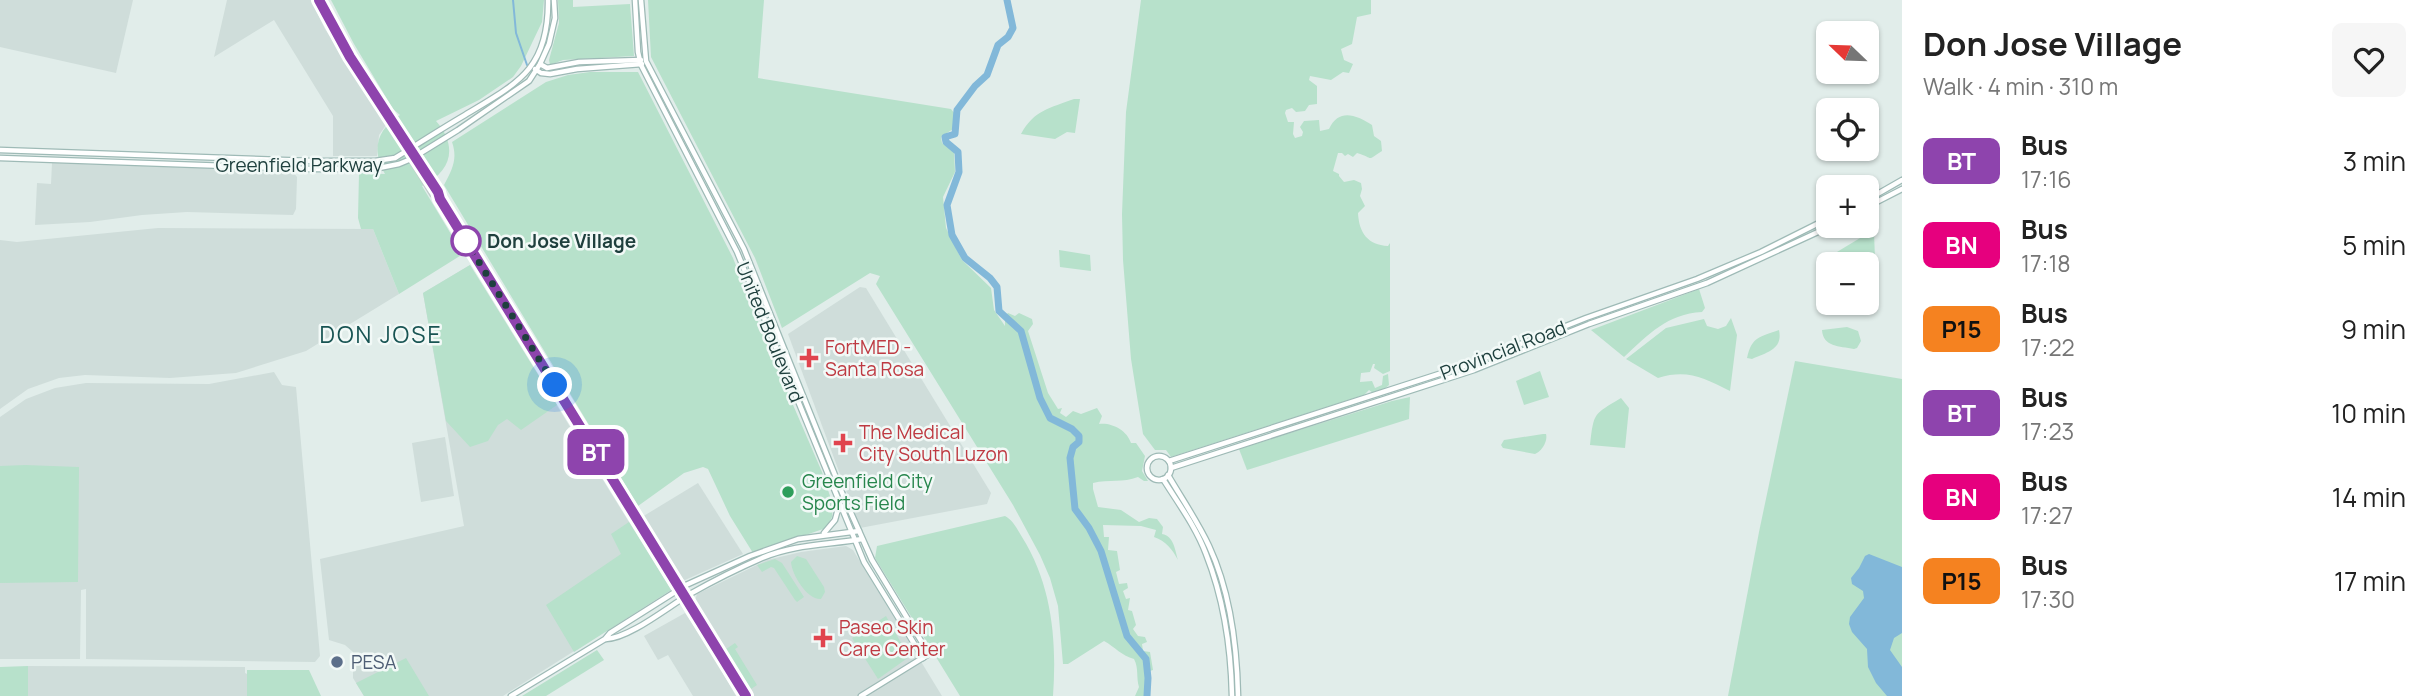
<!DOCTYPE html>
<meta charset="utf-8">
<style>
:root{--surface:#fff;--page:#f6f6f6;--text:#222;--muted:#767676}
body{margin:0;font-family:Manrope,sans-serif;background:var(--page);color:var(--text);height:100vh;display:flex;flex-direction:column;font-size:26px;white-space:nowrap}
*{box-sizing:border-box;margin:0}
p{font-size:23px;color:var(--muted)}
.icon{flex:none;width:38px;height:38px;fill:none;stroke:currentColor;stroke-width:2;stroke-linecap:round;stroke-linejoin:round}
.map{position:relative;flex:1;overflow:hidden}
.details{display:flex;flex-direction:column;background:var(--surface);width:525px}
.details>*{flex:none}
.badge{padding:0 14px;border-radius:10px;font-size:24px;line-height:46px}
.needle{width:46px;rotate:293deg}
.tools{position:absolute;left:1816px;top:21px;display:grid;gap:14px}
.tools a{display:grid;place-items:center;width:63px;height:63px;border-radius:10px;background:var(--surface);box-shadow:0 2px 5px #0004;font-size:35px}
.you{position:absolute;width:35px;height:35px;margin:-18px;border:5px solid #fff;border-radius:50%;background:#1a73e8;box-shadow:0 0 0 10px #1a73e833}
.map>.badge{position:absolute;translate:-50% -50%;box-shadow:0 0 0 4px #fff}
.round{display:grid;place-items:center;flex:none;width:74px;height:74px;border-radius:10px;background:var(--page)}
.overview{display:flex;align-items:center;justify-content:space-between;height:119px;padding:0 21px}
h1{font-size:33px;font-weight:700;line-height:52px}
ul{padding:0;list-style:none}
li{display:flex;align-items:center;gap:21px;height:84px;padding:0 21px}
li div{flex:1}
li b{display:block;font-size:26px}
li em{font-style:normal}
li .badge{min-width:77px;font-weight:700;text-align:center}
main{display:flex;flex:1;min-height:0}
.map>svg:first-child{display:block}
.built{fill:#cfddda}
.green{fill:#b7e1cb}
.water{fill:#82b8d9}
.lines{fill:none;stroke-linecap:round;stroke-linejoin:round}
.stream{stroke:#82b8d9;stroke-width:2}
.river{stroke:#82b8d9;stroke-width:7}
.secondary-casing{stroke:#9ebab6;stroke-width:7}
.primary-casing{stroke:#c0cac9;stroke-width:8}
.secondary{stroke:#fff;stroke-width:4.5}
.primary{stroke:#60a8a5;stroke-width:5}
.line-casing{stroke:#fff;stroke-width:16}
.line{stroke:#8e44ad;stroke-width:10}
.walk{stroke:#1f403e;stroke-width:7;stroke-dasharray:0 12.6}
.stop-dot{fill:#fff;stroke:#8e44ad;stroke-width:3.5}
.health-dot{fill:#e0444e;stroke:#f2f9f7;stroke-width:2.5}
.leisure-dot{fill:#2e9e5b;stroke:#f2f9f7;stroke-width:2.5}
.service-dot{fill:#5c6f8a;stroke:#f2f9f7;stroke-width:2.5}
.labels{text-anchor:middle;stroke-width:5;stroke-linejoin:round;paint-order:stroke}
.street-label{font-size:19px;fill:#1f403e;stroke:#f2f9f7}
.stop-label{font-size:19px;font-weight:bold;fill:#1f403e;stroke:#f2f9f7;text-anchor:start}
.health-label{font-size:19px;fill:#be3a42;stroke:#f2f9f7;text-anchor:start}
.leisure-label{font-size:19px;fill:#27864d;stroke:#f2f9f7;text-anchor:start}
.service-label{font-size:19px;fill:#4e5e75;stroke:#f2f9f7;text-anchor:start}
.quarter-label{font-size:23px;letter-spacing:2px;fill:#185453;stroke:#f2f9f7}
</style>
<main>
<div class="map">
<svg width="1902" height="696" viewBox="0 0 1902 696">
<rect width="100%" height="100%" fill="#e1edea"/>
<!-- built -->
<g class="built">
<path d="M0,0H133L116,73L0,47Z"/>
<path d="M227,0H311L325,29L387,124L379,135L377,156H333V116L274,20L214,57Z"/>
<path d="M52,163L292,171L297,177L296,209L293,215L187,212L142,215L90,222L35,225L37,183L51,184Z"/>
<path d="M158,228L373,229L399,294L306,351L236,373L170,378L85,375L59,378L28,389L0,409V240L17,242Z"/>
<path d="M470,265L671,590L503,696H364L353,678V652L345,645L329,640L320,559L464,526L423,293Z"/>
<path d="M860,287L866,288L991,493L987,504L860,528L788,334Z"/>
<path d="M274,372L282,385L296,387L320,656L315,662L86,659V589L81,590L80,659H0V417L26,399L55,388L86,383L209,384Z"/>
<path d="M445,437L454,496L421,502L412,443Z"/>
<path d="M698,483L743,554L685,580L679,578L642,517Z"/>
<path d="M846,546L853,550L942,696H750L694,604L697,594L767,560L801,552Z"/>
<path d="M685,613L705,642L736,696H693L668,655L658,660L644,636Z"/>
<path d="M28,666L245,667V673L247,674V696H28Z"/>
</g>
<!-- green -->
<g class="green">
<path d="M331,0H544L542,22L521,66L513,77L479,100L436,121C458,146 452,171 422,186L463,254L399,294L373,229H361L358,218L359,173L385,174C371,150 377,129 400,115L393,109L354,44Z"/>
<path d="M558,0H573V7L630,4L634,56L563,60L550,65L549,60L559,23Z"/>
<path d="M648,0H764L758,78L951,109L955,114L953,129L941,137L942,143L954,152L955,172L943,197L946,228L962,260L991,288L994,310L1005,326V316L1008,313L1015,316L1019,313L1032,319L1033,324L1028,331L1048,393L1058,409L1062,408L1060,413L1066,417L1073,411L1081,414L1097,408L1102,416L1099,424C1111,422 1127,430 1131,443H1136L1145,456L1142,471L1148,481H1144L1138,477C1123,483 1109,479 1093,483V489L1098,507L1121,510L1139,522L1149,518L1157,519L1163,527L1162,534C1174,536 1175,550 1178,560C1172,549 1166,541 1154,537L1156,530L1141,526L1103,525L1104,537H1109L1108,550L1117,551L1120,570L1116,572L1119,584L1127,583L1128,588L1123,591L1126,599L1130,598L1128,610L1132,611L1136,625L1133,629L1138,636L1145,637L1147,642L1142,644L1143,651L1150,652L1153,670L1150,671V696H1135L1139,687C1136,678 1139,668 1134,659C1122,656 1115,647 1104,641L1068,664H1063L1058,606L1050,578L1040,555L1013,505L876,284L880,276L870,273L782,328L755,258L651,57Z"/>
<path d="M1141,0H1371V14L1357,17L1352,44L1341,49L1344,60L1353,64L1349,73L1343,72L1331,80L1310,76L1309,80L1317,86V104L1309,105L1305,111L1296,112L1292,108L1286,110L1285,113L1288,122H1294L1293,134L1295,138L1302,136L1303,132L1300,127L1304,121L1319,120L1320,131L1329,129C1339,108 1356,115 1372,125L1374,136L1381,141L1382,151C1365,162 1375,158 1357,153L1353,157L1348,154L1345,156L1342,153H1338L1333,171L1339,174V176L1344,182L1354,180L1361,183L1362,189L1360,196L1365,206L1358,213C1359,233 1368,245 1388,246L1390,243V371L1383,374L1374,368L1375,364H1373L1370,372L1361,373L1360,382L1372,381L1375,388L1382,385L1383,376L1388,374L1389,385L1383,390L1373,393L1369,390L1364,395L1171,457L1166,450H1155L1143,434L1131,359L1123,260L1122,214L1126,112Z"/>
<path d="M590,72H638L733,258L771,354L822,472L833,505L832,517L826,528L753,553L730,516L708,469L703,467L684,473L638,506L444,185C452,170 458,159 452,142L546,82L568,75Z"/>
<path d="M1074,99H1080L1075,133L1067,132L1055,139L1021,134C1034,110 1050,108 1074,99Z"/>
<path d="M1870,232L1874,233L1875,258L1871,262L1839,260L1832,255Z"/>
<path d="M1059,250L1090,255L1091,271L1060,267Z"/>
<path d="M470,265L557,405L521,430L507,419L498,425L488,441L470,447L446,421L423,293Z"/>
<path d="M1699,289L1705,308L1702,312C1667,314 1649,334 1624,357L1591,330Z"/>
<path d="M1731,318L1737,335L1730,391C1703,378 1688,369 1658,378L1626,359L1666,328L1704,319L1707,326L1718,329L1726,326Z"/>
<path d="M1847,327L1858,331L1861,341L1857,348L1854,349C1839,346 1823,347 1822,330Z"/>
<path d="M1779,330C1783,349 1768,352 1752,359L1747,358C1752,336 1760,337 1779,330Z"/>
<path d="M1795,361L1902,379V696H1728L1759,532Z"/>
<path d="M1540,371L1549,397L1524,405L1516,381Z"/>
<path d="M1410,397L1409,419L1247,470L1239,449L1392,401Z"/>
<path d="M1621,398L1629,408L1625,448L1590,445C1594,412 1593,415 1621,398Z"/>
<path d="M1543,434H1546C1548,441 1542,451 1535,454L1503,448L1501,445L1504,440Z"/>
<path d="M25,465L79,467L78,582L0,583V466Z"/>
<path d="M1005,516C1013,520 1017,529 1022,537C1052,585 1057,640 1053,696H960L875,558L877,546Z"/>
<path d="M629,522L671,590L574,652L546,605L621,554L611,534Z"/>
<path d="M797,556L806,559L824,587L825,592L821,599C807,600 792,575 791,562Z"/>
<path d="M775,559L782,563L804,597L797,602L795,600L774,568L771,567L762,572L757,565Z"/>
<path d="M886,616L909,657L878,679L852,638Z"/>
<path d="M735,643L738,647L735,649L757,685L751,689L745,687L725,653L726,649Z"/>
<path d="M597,650L604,660L546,696H522Z"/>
<path d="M406,658L429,696H364L356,683Z"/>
<path d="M28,666V696H0V667Z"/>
<path d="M247,670H309L321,696H247Z"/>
</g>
<!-- water -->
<path class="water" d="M1869,554L1902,567V633L1894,638L1890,650L1902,667V696H1887L1876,683L1868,667L1867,649L1852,632L1849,624L1850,617L1864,598L1863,591L1852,584L1851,578L1859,568L1865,556Z"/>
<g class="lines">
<!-- stream -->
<path class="stream" d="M513,0L516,33L527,65"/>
<!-- river -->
<path class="river" d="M1007,0L1013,28L1008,37L998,45L987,75L975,86L957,110L955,134L945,137L946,142L958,152L959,172L947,205L952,235L965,258L990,278L997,287L999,311L1021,331L1040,398L1050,418L1072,429L1079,436V442L1073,447L1070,458L1075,509L1089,528L1101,551L1127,636L1146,659L1148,678L1147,696"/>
<defs>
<g id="secondary">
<path d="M635,0L638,52L641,65L737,252L864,562L923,658"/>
<path d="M641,0L646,61L744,249L843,495L872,560L929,654L861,696"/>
<path d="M540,64L547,68L579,62L641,60"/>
<path d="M535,69L541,73L550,74L577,69L642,64"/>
<path d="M0,150L311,161H375L395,158C418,144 441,129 465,115C518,83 549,69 548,0"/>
<path d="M0,158L310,169H374L399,164L411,159L458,130L529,81L540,64L549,44L555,18L554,0"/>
<path d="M1867,200L1902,180"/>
<path d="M1867,207L1902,189"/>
<circle cx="1159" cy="468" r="12"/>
<path d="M1169,461L1470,364L1586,318L1697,279L1761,252L1829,218"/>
<path d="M1171,468L1474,370L1589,324L1707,283L1831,226"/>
<path d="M1168,475C1182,499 1198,522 1209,546C1230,591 1237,647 1238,696"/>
<path d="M1163,479C1178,503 1196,527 1206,554C1223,597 1231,649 1232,696"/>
<path d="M824,533L835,520L839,505"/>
<path d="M606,639C630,638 669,606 690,594C713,581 739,568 762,558C795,544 828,545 862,539"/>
<path d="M511,696L605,639L610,633L686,585L750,556L798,539L859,531"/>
</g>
<g id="primary">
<path d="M319,0L350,57L437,192L440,199L746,696"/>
<path d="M388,120L433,194L440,199"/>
</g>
</defs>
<!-- secondary casing -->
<use href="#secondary" class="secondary-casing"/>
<!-- primary casing -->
<use href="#primary" class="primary-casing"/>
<!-- secondary -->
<use href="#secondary" class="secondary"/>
<!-- primary -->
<use href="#primary" class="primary"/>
</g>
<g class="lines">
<defs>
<path id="line" d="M319,0L350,57L438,192L440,199L746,696"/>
</defs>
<!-- line casing -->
<use href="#line" class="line-casing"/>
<!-- line -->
<use href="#line" class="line"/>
<!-- walk -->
<path class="walk" d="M466,241L555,385"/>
</g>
<!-- markers -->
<circle class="stop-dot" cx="466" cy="241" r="14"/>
<g class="health-dot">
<path d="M805.5 347.5h7v7h7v7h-7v7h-7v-7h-7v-7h7z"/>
<path d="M839.5 432.5h7v7h7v7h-7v7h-7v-7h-7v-7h7z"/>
<path d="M819.5 627.5h7v7h7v7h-7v7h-7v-7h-7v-7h7z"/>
</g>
<circle class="leisure-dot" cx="788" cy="492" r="7"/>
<circle class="service-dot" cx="337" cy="662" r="7"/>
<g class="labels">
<!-- street labels -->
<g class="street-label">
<text x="299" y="172">Greenfield Parkway</text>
<text transform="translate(770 332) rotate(68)" y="7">United Boulevard</text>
<text transform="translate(1503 350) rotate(-21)" y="7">Provincial Road</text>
</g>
<!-- stop labels -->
<g class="stop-label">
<text x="487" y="248">Don Jose Village</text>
</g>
<!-- health labels -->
<g class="health-label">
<text x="825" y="354">FortMED -<tspan x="825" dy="22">Santa Rosa</tspan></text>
<text x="859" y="439">The Medical<tspan x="859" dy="22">City South Luzon</tspan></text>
<text x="839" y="634">Paseo Skin<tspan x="839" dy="22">Care Center</tspan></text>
</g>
<!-- leisure labels -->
<g class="leisure-label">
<text x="802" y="488">Greenfield City<tspan x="802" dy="22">Sports Field</tspan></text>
</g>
<!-- service labels -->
<g class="service-label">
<text x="351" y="669">PESA</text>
</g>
<!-- quarter labels -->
<g class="quarter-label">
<text x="381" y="343">DON JOSE</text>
</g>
</g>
</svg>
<div class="tools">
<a><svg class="needle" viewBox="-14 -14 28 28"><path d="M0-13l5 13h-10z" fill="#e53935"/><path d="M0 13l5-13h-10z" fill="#767676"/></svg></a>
<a><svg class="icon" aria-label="locate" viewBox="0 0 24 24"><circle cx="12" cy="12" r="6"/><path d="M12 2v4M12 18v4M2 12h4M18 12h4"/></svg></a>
<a>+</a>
<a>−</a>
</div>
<div class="you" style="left:555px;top:385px"></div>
<b class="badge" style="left:596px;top:452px;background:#8e44ad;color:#fff">BT</b>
</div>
<section class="details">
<div class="overview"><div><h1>Don Jose Village</h1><p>Walk · 4 min · 310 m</p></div><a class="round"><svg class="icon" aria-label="heart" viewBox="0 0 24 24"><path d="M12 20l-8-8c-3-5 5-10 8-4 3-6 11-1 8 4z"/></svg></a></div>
<ul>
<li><span class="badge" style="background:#8e44ad;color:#fff">BT</span><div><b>Bus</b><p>17:16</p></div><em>3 min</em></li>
<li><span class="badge" style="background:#e6007e;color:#fff">BN</span><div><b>Bus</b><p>17:18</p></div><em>5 min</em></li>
<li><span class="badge" style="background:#f58220;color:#111">P15</span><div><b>Bus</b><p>17:22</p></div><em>9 min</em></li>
<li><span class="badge" style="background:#8e44ad;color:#fff">BT</span><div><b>Bus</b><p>17:23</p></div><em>10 min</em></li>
<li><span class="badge" style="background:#e6007e;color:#fff">BN</span><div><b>Bus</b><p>17:27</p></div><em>14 min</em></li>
<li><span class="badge" style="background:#f58220;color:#111">P15</span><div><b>Bus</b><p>17:30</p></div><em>17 min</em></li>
</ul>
</section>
</main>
